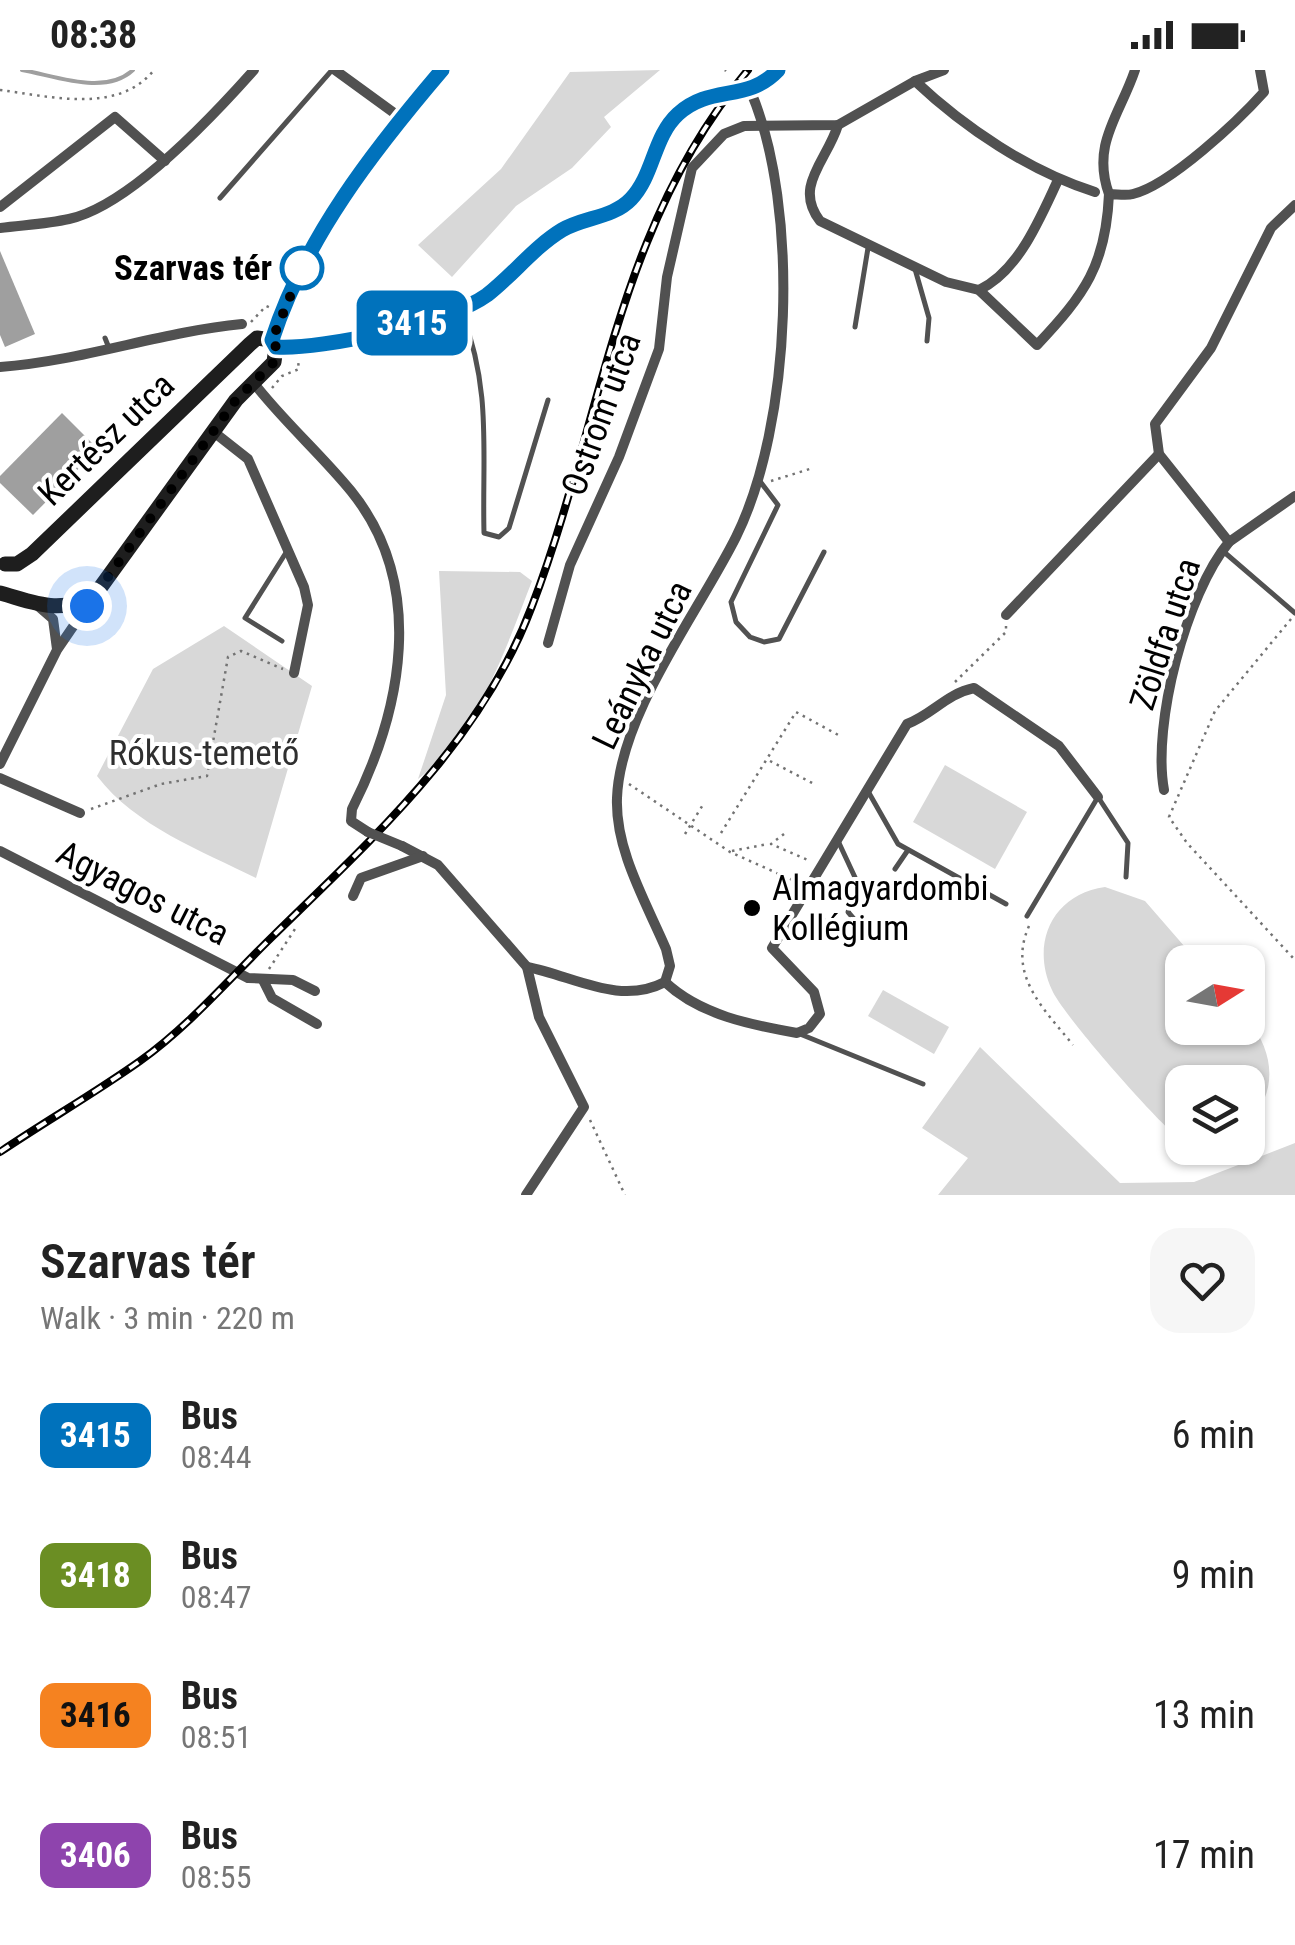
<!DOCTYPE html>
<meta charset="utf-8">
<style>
:root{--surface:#fff;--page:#f6f6f6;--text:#222;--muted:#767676}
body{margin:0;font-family:"Roboto Condensed",sans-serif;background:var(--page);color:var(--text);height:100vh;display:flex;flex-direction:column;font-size:38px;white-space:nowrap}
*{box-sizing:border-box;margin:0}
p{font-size:32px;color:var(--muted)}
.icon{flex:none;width:55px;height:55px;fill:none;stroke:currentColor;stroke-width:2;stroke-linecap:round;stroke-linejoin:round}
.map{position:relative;height:1125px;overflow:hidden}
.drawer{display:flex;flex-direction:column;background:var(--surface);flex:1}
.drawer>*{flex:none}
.badge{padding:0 20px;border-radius:15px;font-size:35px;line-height:65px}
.needle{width:65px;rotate:79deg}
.fabs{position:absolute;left:1165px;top:875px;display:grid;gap:20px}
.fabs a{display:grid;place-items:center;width:100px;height:100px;border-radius:20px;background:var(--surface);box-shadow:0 2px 8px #0004;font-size:50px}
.you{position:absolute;width:50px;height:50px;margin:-25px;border:8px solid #fff;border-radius:50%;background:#1a73e8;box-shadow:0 0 0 15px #1a73e833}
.map>.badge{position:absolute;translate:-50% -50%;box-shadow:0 0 0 5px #fff}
.round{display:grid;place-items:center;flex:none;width:105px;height:105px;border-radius:30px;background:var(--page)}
.overview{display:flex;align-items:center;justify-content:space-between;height:170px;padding:0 40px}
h1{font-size:48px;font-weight:600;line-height:75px}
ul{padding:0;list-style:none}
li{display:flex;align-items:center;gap:30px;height:140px;padding:0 40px}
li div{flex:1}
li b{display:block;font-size:38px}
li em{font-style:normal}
li .badge{min-width:110px;font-weight:700;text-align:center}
.status{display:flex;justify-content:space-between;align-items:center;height:70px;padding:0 50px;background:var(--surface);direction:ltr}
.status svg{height:28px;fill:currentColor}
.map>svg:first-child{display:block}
.green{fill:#d8d8d8}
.water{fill:#9f9f9f}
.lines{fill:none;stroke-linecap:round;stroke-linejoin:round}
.stream{stroke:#9f9f9f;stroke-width:4}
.path{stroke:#737373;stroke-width:2.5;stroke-dasharray:2.5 5;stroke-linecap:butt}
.lane{stroke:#515151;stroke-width:5}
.street{stroke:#515151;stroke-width:10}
.secondary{stroke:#1e1e1e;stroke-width:15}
.rail-casing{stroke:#000;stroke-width:8}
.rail{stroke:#fff;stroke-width:4;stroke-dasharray:11;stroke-linecap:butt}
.street-bridge{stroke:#515151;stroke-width:10}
.line-casing{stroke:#fff;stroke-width:22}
.line{stroke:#0072bc;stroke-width:15}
.walk{stroke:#000;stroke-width:10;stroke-dasharray:0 18}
.stop-dot{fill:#fff;stroke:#0072bc;stroke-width:5}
.poi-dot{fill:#000;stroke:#fff;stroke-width:4}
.labels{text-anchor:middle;stroke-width:8;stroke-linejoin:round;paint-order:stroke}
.stop-label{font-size:35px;font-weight:bold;fill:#000;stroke:#fff;text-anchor:end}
.street-label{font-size:35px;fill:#000;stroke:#fff}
.park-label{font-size:35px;fill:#2f2f2f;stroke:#fff}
.poi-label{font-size:35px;fill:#000;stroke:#fff;text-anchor:start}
</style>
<div class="status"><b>08:38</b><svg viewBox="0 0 49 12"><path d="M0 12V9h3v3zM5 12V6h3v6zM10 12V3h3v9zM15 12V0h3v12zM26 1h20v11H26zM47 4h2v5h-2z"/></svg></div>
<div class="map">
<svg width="1295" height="1125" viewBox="0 0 1295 1125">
<rect width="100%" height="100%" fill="#fff"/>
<!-- green -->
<g class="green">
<path d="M660,0L604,47L611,57L572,98L516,136L452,207L418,175L501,99L570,2Z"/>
<path d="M439,501L520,502L532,511C505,580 478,663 418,709L446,625Z"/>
<path d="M224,556L312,616L256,808C202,781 135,756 97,706L153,599Z"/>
<path d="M945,695L1027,742L995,799L913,752Z"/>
<path d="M1105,817L1145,831L1198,892H1182V958H1248V950C1275,983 1278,1022 1248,1054V1012H1182V1067L1172,1062C1150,1043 1063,945 1052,920C1030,873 1053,824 1105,817Z"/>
<path d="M883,920L949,957L934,984L868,946Z"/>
<path d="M980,977L1120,1113L1194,1112L1295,1073V1125H938L968,1088L922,1058Z"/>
</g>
<!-- water -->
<g class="water">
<path d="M0,181L35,264L5,277L0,265Z"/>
<path d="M62,343L98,379L33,445L0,413V406Z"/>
</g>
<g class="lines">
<!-- stream -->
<path class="stream" d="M22,0C56,6 105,26 133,0"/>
<!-- path -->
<g class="path">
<path d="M725,0L726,1"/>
<path d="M0,20C49,26 118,45 154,0"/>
<path d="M251,252L266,236L271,238"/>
<path d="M272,318L282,306L299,299L298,291"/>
<path d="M771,411L813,398"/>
<path d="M1291,549L1215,641L1169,747L1187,773L1295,890"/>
<path d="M955,612L1006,562V556"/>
<path d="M770,691L816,715"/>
<path d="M629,714L730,782L799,813"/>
<path d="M91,739L161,714L207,706L228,587L241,581L283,599"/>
<path d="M721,763L796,642L842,667"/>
<path d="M685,764L704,733"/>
<path d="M784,764L771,774L810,791"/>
<path d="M732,781L768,774"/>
<path d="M810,841L845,861"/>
<path d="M1029,856C1007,905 1044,939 1073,975"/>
<path d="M269,899L295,859"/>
<path d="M590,1050L625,1125"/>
</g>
<!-- lane -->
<g class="lane">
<path d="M220,128L332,0"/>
<path d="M915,199L929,248L927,271"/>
<path d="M462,243C492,321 482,383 484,463L499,467L509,458L548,330"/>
<path d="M855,257L868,178"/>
<path d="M105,268L109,278"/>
<path d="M759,410L778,435L731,532L736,552L750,567L764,572L779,569L824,482"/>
<path d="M1224,482L1295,543"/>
<path d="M282,571L245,548L287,481"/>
<path d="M869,723L898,774L1006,834"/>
<path d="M839,773L859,816L848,842L866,863"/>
<path d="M895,799L908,780"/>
<path d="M1027,846L1098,727L1128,773L1126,807"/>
<path d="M800,964L923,1014"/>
</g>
<!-- street -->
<g class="street">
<path d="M335,0L401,48"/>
<path d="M915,11C965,58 1029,101 1095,122"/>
<path d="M838,55C827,91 793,116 820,151L946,212L979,220L1037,275C1085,224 1106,195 1109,124C1117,124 1126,126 1133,124C1170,115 1238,51 1264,22L1260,0"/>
<path d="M1109,124C1091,74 1120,45 1135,0"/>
<path d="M0,137L115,47L165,91"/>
<path d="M0,158C23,155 47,154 69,149C129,136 214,45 254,0"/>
<path d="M979,220C1019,201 1040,148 1058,110"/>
<path d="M0,297C82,291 160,262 242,254"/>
<path d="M253,312C283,351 320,383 351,421C427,515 402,640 352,739L351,751L368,762"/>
<path d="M215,363L248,389L304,517L308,535L294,603"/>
<path d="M1229,472L1295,426"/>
<path d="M38,536L53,549L57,579"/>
<path d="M1006,545L1159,384"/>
<path d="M548,573L570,495L619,387L659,279L667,207L692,98L724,64L744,56L838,55L915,11L944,0"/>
<path d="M0,694L57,580L94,526"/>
<path d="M0,708L80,743"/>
<path d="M1164,720C1152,654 1186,524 1229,472L1159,384L1155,354L1211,278L1271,158L1295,135"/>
<path d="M402,776L438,795L527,897L539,947L584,1037L526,1125"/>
<path d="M0,781L248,908L293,910L315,921"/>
<path d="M353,826L361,808L423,786"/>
<path d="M527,897C574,906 619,936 665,912"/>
<path d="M263,910L272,928L317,954"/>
<path d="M665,912L670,896L666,879C646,832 615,780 617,728C620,644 698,543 736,467C792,354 800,138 751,22"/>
<path d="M665,912C700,945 751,955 797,963L809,958L820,944L814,922L772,878L907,654C933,644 946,624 974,618L1059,676L1098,727"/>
</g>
<!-- secondary -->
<g class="secondary">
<path d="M272,270C304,168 373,81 442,0"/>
<path d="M276,277C323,280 451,252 487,225C514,205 534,177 562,160C584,147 613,148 631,129C654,105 653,66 678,44C711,15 747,33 779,0"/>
<path d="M0,523C36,533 59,545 95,525L236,330L274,292L276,277L272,270L257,268L250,274L32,484L17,494H5"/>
</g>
<defs>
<path id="rail" d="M0,1082C46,1051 95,1023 140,991C189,956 229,909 272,867C373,768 481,672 532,536C603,351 615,158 748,0"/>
</defs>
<!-- rail casing -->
<use href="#rail" class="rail-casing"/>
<!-- rail -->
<use href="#rail" class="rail"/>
<!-- street-bridge -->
<path class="street-bridge" d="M368,762L402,776"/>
</g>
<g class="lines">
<defs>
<path id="line" d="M442,0C373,81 305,168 272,270L276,277C323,280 450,252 487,225C513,205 534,177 562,160C584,147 613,148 631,129C654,105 653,67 678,44C711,14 747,33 778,0"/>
</defs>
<!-- line casing -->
<use href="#line" class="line-casing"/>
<!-- line -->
<use href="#line" class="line"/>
<!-- walk -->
<path class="walk" d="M87,536L236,330L274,292L276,277L272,270L302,198"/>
</g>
<!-- markers -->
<circle class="stop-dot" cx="302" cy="198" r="20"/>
<circle class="poi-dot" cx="752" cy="838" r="10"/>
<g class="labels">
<!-- stop labels -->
<g class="stop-label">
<text x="272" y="210">Szarvas tér</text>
</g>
<!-- street labels -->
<g class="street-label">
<text transform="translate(601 344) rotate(-70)" y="12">Ostrom utca</text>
<text transform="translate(106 369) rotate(-44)" y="12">Kertész utca</text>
<text transform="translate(1165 564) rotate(-72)" y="12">Zöldfa utca</text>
<text transform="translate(642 595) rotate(-64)" y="12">Leányka utca</text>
<text transform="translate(143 823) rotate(27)" y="12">Agyagos utca</text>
</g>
<!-- park labels -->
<g class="park-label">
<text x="204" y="695">Rókus-temető</text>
</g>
<!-- poi labels -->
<g class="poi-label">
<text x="772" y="830">Almagyardombi<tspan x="772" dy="40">Kollégium</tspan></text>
</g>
</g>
</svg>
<div class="fabs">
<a><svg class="needle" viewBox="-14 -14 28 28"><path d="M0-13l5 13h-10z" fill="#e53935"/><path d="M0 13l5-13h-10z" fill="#767676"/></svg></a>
<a><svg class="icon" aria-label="layers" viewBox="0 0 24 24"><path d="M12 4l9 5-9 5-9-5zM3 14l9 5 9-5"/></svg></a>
</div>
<div class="you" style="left:87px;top:536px"></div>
<b class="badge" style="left:412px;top:253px;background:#0072bc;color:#fff">3415</b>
</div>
<section class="drawer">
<div class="overview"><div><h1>Szarvas tér</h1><p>Walk · 3 min · 220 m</p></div><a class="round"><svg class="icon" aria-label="heart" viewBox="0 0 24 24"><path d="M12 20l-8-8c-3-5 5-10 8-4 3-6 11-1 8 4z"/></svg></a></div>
<ul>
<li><span class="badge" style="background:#0072bc;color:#fff">3415</span><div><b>Bus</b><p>08:44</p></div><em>6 min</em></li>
<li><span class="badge" style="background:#6b8e23;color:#fff">3418</span><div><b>Bus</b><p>08:47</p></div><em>9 min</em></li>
<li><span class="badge" style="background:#f58220;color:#111">3416</span><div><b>Bus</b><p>08:51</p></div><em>13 min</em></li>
<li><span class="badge" style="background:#8e44ad;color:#fff">3406</span><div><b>Bus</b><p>08:55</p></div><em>17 min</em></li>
</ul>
</section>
